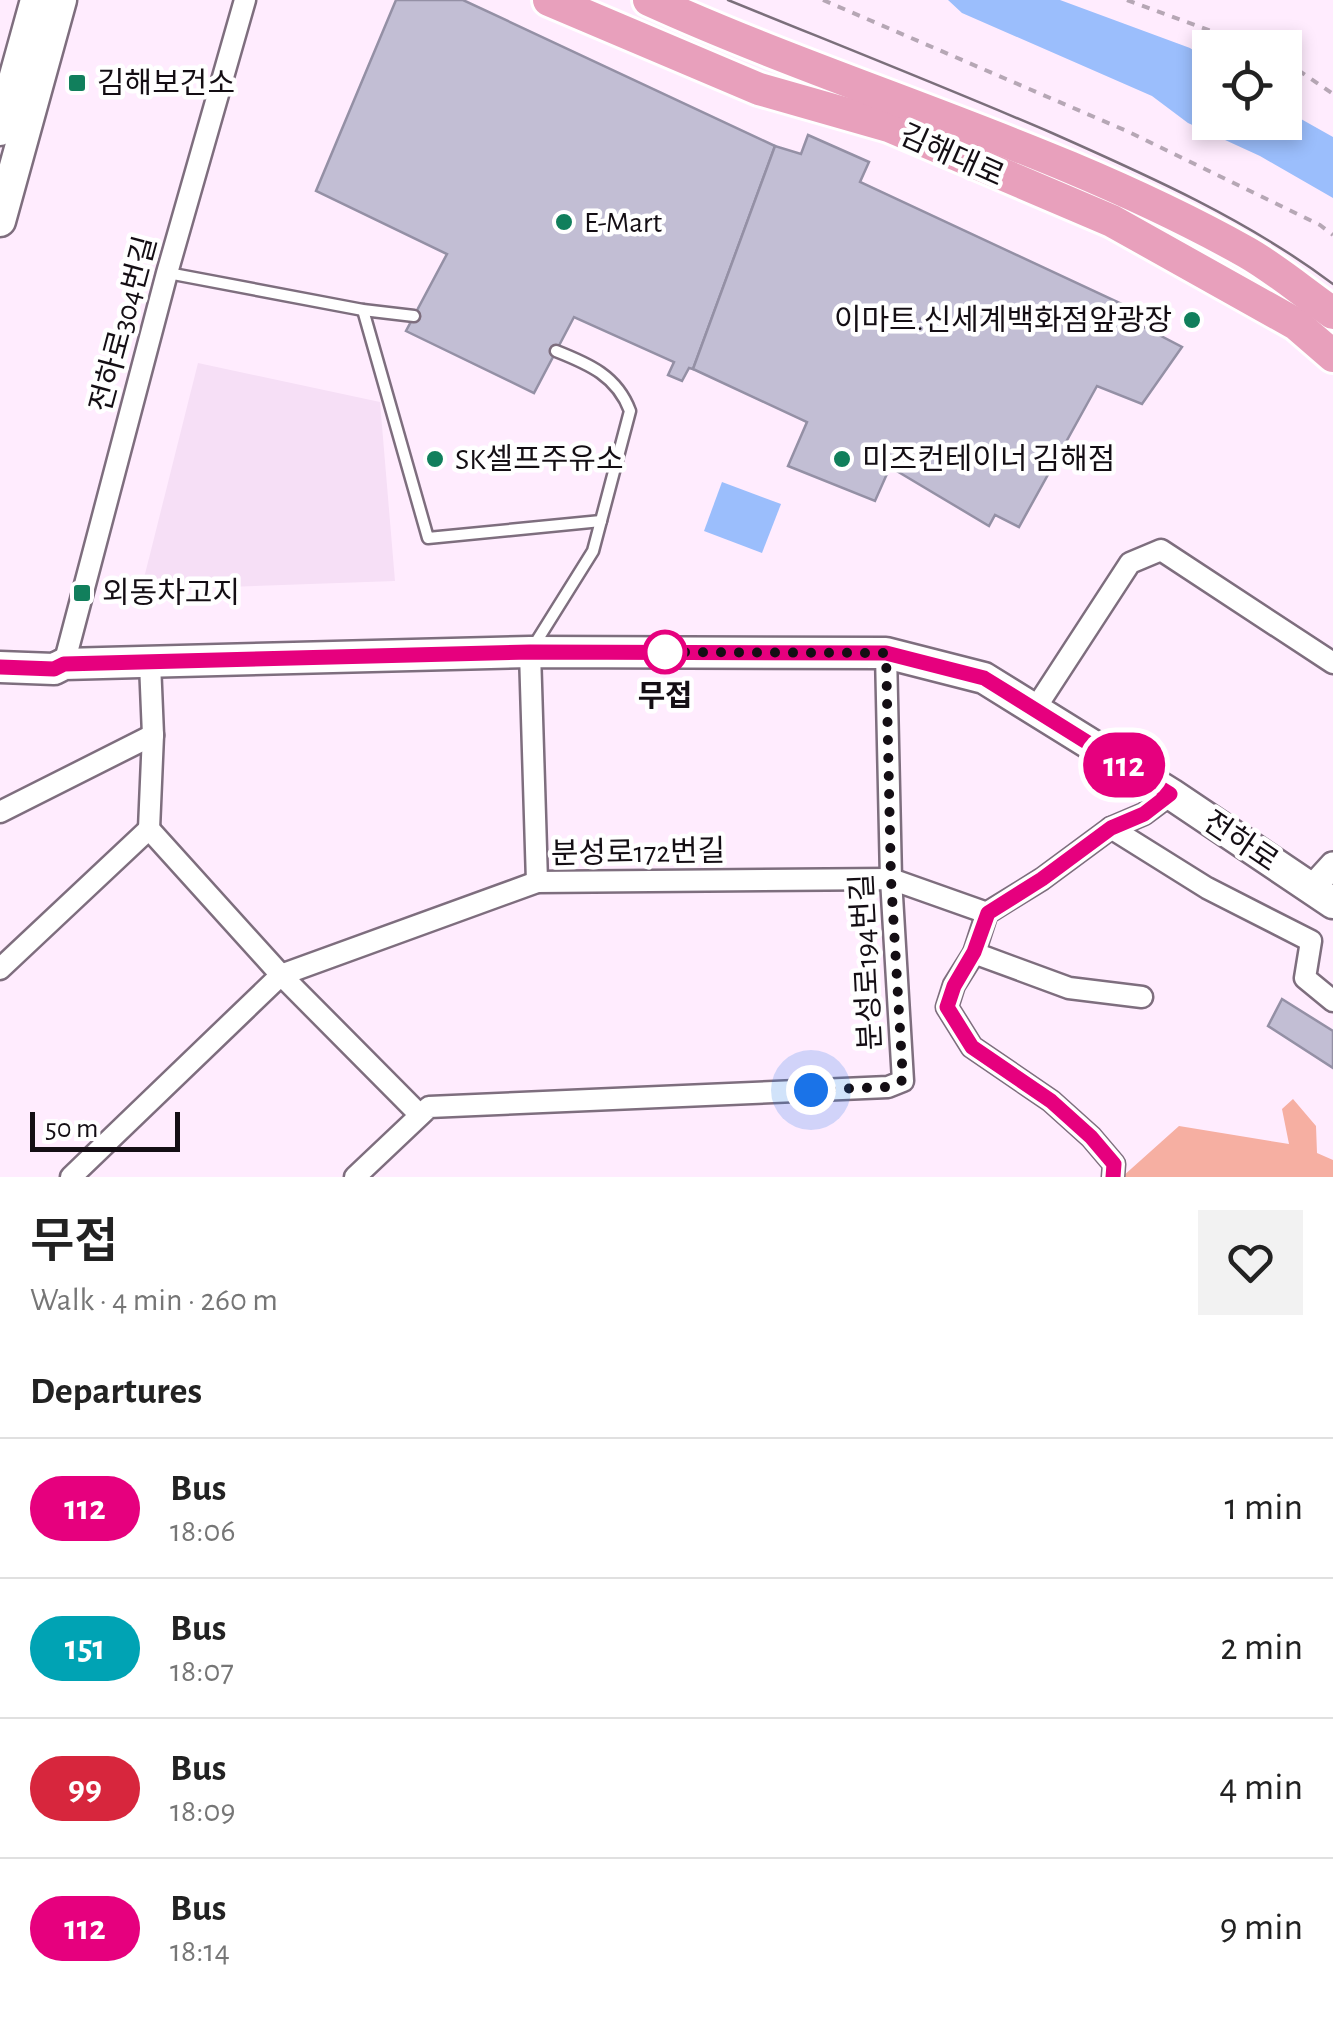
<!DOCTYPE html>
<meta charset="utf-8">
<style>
:root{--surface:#fff;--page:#f2f2f2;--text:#222;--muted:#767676;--line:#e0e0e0}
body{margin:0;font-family:"Alegreya Sans","Noto Sans KR",sans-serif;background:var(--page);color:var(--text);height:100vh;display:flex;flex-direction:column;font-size:38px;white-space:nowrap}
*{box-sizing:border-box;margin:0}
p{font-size:32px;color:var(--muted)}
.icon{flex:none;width:55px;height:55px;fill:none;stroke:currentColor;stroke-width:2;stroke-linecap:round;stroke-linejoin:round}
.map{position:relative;height:1177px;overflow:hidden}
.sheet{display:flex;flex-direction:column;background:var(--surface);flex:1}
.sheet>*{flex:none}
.badge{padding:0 20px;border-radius:32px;font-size:35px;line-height:65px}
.controls{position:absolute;left:1192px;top:30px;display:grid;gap:20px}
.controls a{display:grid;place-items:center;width:110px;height:110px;border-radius:0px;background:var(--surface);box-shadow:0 5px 15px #0003;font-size:50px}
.scale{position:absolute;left:30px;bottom:25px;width:150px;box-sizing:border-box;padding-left:10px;border:5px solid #140e14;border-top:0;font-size:28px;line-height:35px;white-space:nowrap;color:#140e14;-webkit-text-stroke:8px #fff;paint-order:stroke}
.you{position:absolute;width:50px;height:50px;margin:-25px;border:8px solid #fff;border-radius:50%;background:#1a73e8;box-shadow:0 0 0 15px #1a73e833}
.map>.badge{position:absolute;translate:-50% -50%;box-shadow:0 0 0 5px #fff}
h2{padding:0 30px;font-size:38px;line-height:90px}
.round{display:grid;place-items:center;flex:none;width:105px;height:105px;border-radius:0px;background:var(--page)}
.summary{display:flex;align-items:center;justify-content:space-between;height:170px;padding:0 30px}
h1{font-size:48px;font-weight:600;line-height:75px}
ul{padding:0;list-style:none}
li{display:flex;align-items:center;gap:30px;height:140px;padding:0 30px;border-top:2px solid var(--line)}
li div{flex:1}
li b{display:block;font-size:38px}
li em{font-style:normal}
li .badge{min-width:110px;font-weight:700;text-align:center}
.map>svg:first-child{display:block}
.built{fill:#f6dff6}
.green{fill:#f6afa2}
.water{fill:#9bbefc}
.building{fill:#c2bed4;stroke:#9490a5;stroke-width:2.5}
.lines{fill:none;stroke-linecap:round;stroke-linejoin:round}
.service-casing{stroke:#7e6e7e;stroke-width:15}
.minor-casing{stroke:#7e6e7e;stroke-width:25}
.tertiary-casing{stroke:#7e6e7e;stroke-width:30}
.secondary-casing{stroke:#7e6e7e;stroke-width:35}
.primary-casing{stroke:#fff;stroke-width:38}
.path{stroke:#b6a7b5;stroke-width:4;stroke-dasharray:8 8;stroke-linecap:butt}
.service{stroke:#fff;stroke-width:10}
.minor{stroke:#fff;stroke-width:20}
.tertiary{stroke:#fff;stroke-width:25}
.secondary{stroke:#fff;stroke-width:30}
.primary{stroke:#e8a0bc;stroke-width:32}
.tram{stroke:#7b6f7b;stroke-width:2.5}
.line-casing{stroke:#fff;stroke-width:22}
.line{stroke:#e6007e;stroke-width:15}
.walk{stroke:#140e14;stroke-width:10;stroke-dasharray:0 18}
.poi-dot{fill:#117f5c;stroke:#fff;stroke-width:4}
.stop-dot{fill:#fff;stroke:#e6007e;stroke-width:5}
.labels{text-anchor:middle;stroke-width:9;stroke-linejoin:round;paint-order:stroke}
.poi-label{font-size:30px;fill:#140e14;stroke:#fff;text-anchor:start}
.street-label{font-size:30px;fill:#140e14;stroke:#fff}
.stop-label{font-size:30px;font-weight:bold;fill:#140e14;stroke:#fff}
</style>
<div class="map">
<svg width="1333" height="1177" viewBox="0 0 1333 1177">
<rect width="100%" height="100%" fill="#ffecfe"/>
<!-- built -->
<path class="built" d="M198,363L380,402L395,581L141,590Z"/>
<!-- green -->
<path class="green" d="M1293,1099L1316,1126L1317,1153L1333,1160V1177H1122L1179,1126L1289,1144L1282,1109Z"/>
<!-- water -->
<g class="water">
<path d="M948,0H1060L1190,48L1210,62V122H1285V110L1333,137V198L1260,156L1188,123L1152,96L962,13Z"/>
<path d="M722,482L781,504L762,553L704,531Z"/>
</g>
<!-- building -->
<g class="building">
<path d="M396,0H463L775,146L693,369L689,368L682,381L668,375L674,362L574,317L534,393L406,331L447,254L316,191Z"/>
<path d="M808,135L869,162L860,182L1122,304L1117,313L1182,347L1142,404L1097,386L1019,527L995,515L989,526L890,467L875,501L788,466L807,422L693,369L775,146L801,154Z"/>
<path d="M1282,999L1333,1031V1068L1268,1026Z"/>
</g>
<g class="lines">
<defs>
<g id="service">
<path d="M168,273L363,310L414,316"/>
<path d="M363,310L428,538L601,521"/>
<path d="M533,647L593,551L630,411C617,376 589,364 556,351"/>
</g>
<g id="minor">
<path d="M530,652L537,882"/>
<path d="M64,664L167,273L245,0"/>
<path d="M1035,709L1130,563L1161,550L1333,663"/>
<path d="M0,812L153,735"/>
<path d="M1111,828L1207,888L1311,941L1305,978L1333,1001"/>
<path d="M149,829L281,975L420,1115"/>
<path d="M149,829L153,735L150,663"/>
<path d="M974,953L1069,988L1142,997"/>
<path d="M0,969L149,829"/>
<path d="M71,1177L281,975L537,882L891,879L987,913"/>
<path d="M355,1177L429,1107L888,1087L903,1081L891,879L886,653"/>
<path d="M1113,1177L1114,1164L1091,1137L1051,1101L972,1047L947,1007L954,985L974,953L987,913L1042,879L1111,828L1144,814L1171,794"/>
</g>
<path id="tertiary" d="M1312,888L1333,865"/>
<g id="secondary">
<path d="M0,130L36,0"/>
<path d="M0,221L61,0"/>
<path d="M0,667L54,669L64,664L530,652L886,653L984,678L1171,794L1333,903"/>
</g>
<g id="primary">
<path d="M549,0L759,89L889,126L1112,221L1296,324L1333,356"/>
<path d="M649,0C845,89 1057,146 1246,252C1276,269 1304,293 1333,313"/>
</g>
</defs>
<!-- service casing -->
<use href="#service" class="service-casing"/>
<!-- minor casing -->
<use href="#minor" class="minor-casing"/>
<!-- tertiary casing -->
<use href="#tertiary" class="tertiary-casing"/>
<!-- secondary casing -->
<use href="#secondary" class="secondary-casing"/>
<!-- primary casing -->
<use href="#primary" class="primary-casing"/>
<!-- path -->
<g class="path">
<path d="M823,0L1129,132L1320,225L1333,235"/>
<path d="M1127,0L1257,48"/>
<path d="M1285,61L1333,94"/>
</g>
<!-- service -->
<use href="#service" class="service"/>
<!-- minor -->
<use href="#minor" class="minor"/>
<!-- tertiary -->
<use href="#tertiary" class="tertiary"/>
<!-- secondary -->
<use href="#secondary" class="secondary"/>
<!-- primary -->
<use href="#primary" class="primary"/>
<!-- tram -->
<path class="tram" d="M728,0C836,44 945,87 1052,133C1149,176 1248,220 1333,284"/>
</g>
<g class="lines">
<defs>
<path id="line" d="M0,667L54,669L64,664L530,652L886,653L984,678L1170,794L1144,814L1111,828L1042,879L988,913L974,952L954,986L947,1007L972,1047L1051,1101L1091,1137L1114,1164L1113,1177"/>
</defs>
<!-- line casing -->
<use href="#line" class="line-casing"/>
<!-- line -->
<use href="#line" class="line"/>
<!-- walk -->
<path class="walk" d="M665,652H648L886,653L891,879L903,1080L888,1087L811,1090"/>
</g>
<!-- markers -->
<g class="poi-dot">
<rect x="67" y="73" width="20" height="20" rx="5"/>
<circle cx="564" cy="222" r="10"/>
<circle cx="1192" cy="320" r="10"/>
<circle cx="435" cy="459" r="10"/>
<circle cx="842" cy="459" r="10"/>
<rect x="72" y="583" width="20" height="20" rx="5"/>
</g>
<circle class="stop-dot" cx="665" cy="652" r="20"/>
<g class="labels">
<!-- poi labels -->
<g class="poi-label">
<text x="97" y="93">김해보건소</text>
<text x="584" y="232">E-Mart</text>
<text x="1172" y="330" text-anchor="end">이마트.신세계백화점앞광장</text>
<text x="455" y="469">SK셀프주유소</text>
<text x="862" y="469">미즈컨테이너 김해점</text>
<text x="102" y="603">외동차고지</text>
</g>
<!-- street labels -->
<g class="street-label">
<text transform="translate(952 155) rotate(24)" y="10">김해대로</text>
<text transform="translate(123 324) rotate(-75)" y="10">전하로304번길</text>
<text transform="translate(1241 841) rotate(34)" y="10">전하로</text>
<text transform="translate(638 852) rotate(-1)" y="10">분성로172번길</text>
<text transform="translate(866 962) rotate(-93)" y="10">분성로194번길</text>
</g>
<!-- stop labels -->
<g class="stop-label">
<text x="665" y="706">무접</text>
</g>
</g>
</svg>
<div class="controls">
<a><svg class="icon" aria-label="locate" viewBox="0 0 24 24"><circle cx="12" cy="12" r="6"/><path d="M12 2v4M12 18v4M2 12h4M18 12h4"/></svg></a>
</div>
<div class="scale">50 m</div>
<div class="you" style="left:811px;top:1090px"></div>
<b class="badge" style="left:1124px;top:765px;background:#e6007e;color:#fff">112</b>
</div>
<section class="sheet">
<div class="summary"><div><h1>무접</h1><p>Walk · 4 min · 260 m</p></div><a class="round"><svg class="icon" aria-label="heart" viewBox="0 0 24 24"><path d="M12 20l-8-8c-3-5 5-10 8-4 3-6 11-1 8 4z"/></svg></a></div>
<h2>Departures</h2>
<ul>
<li><span class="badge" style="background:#e6007e;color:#fff">112</span><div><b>Bus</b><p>18:06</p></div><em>1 min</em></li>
<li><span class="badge" style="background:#00a3b4;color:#fff">151</span><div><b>Bus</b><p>18:07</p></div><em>2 min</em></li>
<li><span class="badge" style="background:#d7263d;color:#fff">99</span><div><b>Bus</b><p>18:09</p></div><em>4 min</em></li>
<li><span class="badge" style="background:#e6007e;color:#fff">112</span><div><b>Bus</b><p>18:14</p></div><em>9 min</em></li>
</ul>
</section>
